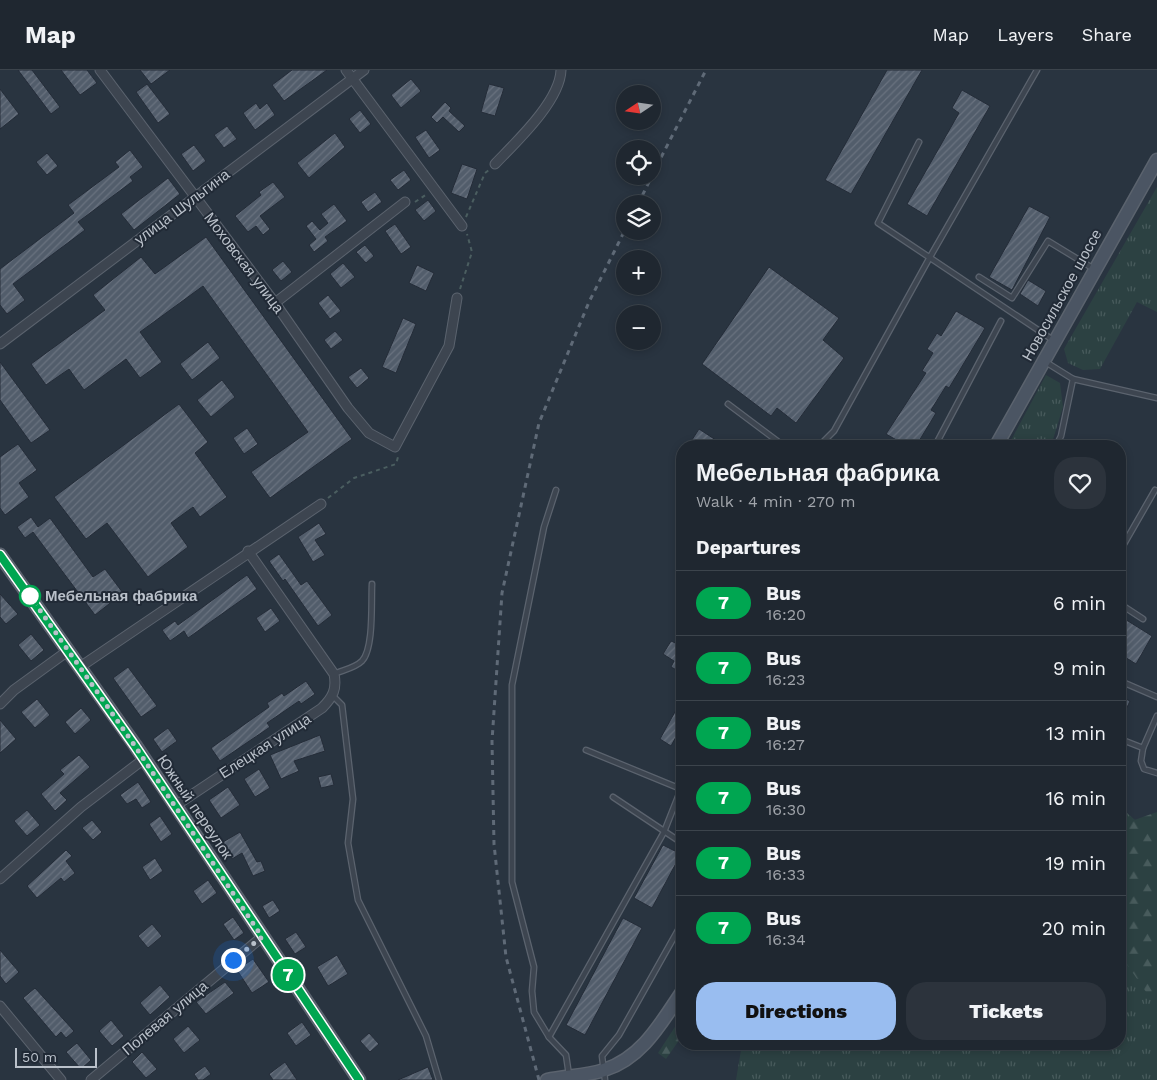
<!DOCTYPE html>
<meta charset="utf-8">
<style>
:root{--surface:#1f2730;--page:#2c333c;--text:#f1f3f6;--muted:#a1a5ab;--line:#3c444c;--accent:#99bdf0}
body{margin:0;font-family:"Work Sans",sans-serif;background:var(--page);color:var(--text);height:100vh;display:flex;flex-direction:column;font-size:19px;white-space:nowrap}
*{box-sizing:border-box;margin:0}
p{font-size:16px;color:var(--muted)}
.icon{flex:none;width:28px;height:28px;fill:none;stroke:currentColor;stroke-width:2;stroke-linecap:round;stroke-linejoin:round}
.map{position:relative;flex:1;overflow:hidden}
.panel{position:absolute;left:676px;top:370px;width:450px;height:610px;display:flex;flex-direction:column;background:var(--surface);border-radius:20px;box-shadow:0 2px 8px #0003,0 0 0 1px var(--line)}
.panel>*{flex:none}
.badge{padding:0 10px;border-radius:16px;font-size:18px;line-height:32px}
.needle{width:32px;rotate:257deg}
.fabs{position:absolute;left:616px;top:15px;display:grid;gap:10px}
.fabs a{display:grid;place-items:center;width:45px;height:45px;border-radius:50%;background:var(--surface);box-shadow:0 2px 8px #0003,0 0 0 1px var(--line);font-size:25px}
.scale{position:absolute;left:15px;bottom:12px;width:82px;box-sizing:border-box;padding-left:5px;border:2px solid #bac1ca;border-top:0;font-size:14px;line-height:18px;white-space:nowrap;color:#bac1ca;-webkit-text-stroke:4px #212a36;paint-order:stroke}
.you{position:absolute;width:25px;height:25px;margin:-12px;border:4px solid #fff;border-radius:50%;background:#1a73e8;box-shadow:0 0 0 8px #1a73e833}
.map>.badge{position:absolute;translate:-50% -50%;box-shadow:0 0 0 2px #fff}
h2{padding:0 20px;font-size:19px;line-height:45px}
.round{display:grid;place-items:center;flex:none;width:52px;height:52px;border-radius:20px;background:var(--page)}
.head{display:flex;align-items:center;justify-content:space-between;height:85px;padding:0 20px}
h1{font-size:24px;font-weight:800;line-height:38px}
.primary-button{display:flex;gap:10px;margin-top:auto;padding:10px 20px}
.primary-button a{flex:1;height:58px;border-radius:20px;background:var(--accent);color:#111;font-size:20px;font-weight:800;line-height:58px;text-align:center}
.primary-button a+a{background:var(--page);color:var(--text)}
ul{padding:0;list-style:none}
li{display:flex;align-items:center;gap:15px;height:65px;padding:0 20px;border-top:1px solid var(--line)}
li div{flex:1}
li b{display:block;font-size:19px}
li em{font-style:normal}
li .badge{min-width:55px;font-weight:700;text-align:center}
header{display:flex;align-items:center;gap:30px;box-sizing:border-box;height:70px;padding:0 25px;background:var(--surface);border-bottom:1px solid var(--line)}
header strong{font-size:24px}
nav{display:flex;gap:28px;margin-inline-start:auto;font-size:18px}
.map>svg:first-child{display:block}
.grass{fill:url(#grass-tufts)}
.forest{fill:url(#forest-firs)}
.building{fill:url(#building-hatch);stroke:#242c38}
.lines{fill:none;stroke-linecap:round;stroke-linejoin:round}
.lane-casing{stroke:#5b636e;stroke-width:7}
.street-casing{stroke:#5b636e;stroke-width:11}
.secondary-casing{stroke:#5b636e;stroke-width:15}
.path{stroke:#4b5e60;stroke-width:2;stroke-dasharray:4 4;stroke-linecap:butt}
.lane{stroke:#3d4550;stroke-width:4.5}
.street{stroke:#3d4550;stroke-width:9}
.secondary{stroke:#4b5563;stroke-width:12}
.rail{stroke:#5f6a77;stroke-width:3;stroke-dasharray:5 5;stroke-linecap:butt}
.line-casing{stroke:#fff;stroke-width:11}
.line{stroke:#00a651;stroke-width:8}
.walk{stroke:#bac1ca;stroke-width:5;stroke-dasharray:0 9}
.stop-dot{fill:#fff;stroke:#00a651;stroke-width:2.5}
.labels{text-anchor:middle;stroke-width:4;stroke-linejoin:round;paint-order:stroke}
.street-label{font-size:15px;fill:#bac1ca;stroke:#212a36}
.stop-label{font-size:15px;font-weight:bold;fill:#bac1ca;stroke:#212a36;text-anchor:start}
</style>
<header>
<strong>Map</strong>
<nav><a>Map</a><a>Layers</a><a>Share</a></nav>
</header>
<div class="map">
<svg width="1157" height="1010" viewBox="0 0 1157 1010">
<defs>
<pattern id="grass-tufts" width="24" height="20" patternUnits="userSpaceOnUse" patternTransform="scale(1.25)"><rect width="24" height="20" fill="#2c4142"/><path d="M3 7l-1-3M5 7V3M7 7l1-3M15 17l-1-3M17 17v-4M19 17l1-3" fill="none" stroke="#485b5c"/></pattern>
<pattern id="forest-firs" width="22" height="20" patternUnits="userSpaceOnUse" patternTransform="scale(1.25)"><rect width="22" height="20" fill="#2c4142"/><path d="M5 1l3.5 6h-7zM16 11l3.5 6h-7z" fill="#485b5c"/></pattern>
<pattern id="building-hatch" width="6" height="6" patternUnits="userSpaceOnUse" patternTransform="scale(1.25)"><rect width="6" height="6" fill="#525d6b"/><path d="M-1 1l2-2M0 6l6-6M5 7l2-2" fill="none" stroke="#69727f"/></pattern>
</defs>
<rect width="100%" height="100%" fill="#293440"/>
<!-- grass -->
<g class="grass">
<path d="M1157,117V242L1137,232L1100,299L1083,300L1068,293L1064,279Z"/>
<path d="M1046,305L1060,313L1063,337L1051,376H1008Z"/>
<path d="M1120,737L1157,769V1010H736L742,974H1120Z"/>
</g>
<!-- forest -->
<g class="forest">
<path d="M1157,742V938L1120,884V755Z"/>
<path d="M682,946V966L666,989L658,983Z"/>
</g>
<!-- building -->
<g class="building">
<path d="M18,0H32L60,37L51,44Z"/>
<path d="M61,0H87L97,13L80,25Z"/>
<path d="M140,0H170L151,14Z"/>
<path d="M292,0H327L284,31L272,15Z"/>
<path d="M887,0H922L851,124L825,110Z"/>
<path d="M411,9L421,21L401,38L391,25Z"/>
<path d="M147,14L170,44L158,53L136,22Z"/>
<path d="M489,14L504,18L495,46L481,42Z"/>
<path d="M0,19L19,44L0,59Z"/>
<path d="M962,20L990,36L927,146L907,134L959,43L952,38Z"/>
<path d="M445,32L451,38L449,41L465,56L459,62L443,47L437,53L431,47Z"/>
<path d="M256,33L260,39L267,33L275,45L255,60L243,43Z"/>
<path d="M360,40L371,54L360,63L349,49Z"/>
<path d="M227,56L237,69L224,78L214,65Z"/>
<path d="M426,60L440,80L429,88L415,67Z"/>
<path d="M335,63L345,77L309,108L297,93Z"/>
<path d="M194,75L206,91L193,101L181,84Z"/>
<path d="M130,80L143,97L130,107L133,111L78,152L85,160L13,214L25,230L7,244L0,235V199L74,143L68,135L119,97L115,92Z"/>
<path d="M47,83L58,96L47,105L36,92Z"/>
<path d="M462,94L477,99L467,129L451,123Z"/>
<path d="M404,100L411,110L398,120L390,110Z"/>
<path d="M168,108L180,124L134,160L121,144Z"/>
<path d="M273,112L285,127L260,146L270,159L263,165L256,156L248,162L235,146L261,125L259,122Z"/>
<path d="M375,122L382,132L368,142L361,132Z"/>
<path d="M428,130L436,141L424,151L415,140Z"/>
<path d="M334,134L347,151L325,167L328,171L314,182L309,175L316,169L306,156L312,151L320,160L328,153L321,144Z"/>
<path d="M1029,136L1050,147L1012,220L989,207Z"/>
<path d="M395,154L411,177L401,184L385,161Z"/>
<path d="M206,167L352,369L270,428L251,402L308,362L203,216L140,262L162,292L140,308L126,289L84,320L69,299L46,315L31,294L105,240L93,225L141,187L155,204Z"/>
<path d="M365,175L374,186L366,193L356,182Z"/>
<path d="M283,191L292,202L281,211L272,200Z"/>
<path d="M343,193L355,207L341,218L330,204Z"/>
<path d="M417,195L434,203L426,221L409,213Z"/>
<path d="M769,197L839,248L823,270L844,288L796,353L777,338L771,346L702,294Z"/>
<path d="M1028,210L1046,221L1038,236L1020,224Z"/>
<path d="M328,225L341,241L330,249L318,233Z"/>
<path d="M956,241L985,258L949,318L946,316L931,340L936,343L916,376H907L886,364L926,303L922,301L933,283L927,279L937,263L941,266Z"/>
<path d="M403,248L416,254L396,303L382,297Z"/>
<path d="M335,261L343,270L331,279L324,270Z"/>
<path d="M208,272L220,288L192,310L180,294Z"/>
<path d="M0,292L50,360L31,373L0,330Z"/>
<path d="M361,298L369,308L357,318L348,307Z"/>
<path d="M222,310L235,327L211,347L197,330Z"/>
<path d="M179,334L208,372L195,383L227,427L200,447L193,437L171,453L188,477L148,507L107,453L86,469L54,427Z"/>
<path d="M247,358L258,374L244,384L233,368Z"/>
<path d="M699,359L725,376H688Z"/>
<path d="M18,374L37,400L19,413L29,427L5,445L0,438V387Z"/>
<path d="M31,447L38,457L50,448L93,507L105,499L123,523L95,545L33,462L25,468L17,457Z"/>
<path d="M319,453L326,464L315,470L325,485L313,492L298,467Z"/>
<path d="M279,484L301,515L307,511L332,545L318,556L285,509L283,511L269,491Z"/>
<path d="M247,505L257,519L188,568L184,561L170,571L162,560L175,551L178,555Z"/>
<path d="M0,524L18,544L6,554L0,547Z"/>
<path d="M271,538L280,551L265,562L256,548Z"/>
<path d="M1120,546L1152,566L1136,594L1120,584Z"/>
<path d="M31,564L44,580L31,591L18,575Z"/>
<path d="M671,571L682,576V603L671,597L674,591L663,584Z"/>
<path d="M128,597L157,636L141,647L113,608Z"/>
<path d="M306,611L315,624L301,634L299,631L267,653L270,657L220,691L211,678L269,637L267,633L282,623L284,626Z"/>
<path d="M1120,626L1130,631L1120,652Z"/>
<path d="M37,629L50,645L35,658L21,642Z"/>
<path d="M682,629V656L671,676L660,669Z"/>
<path d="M81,638L91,650L75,664L65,652Z"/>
<path d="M0,650L16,669L0,683Z"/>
<path d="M168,658L177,671L162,682L153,669Z"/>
<path d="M320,665L325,681L294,691L299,701L281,709L270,685Z"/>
<path d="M79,685L90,697L60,723L67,730L55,741L41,724L64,704L60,700Z"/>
<path d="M259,699L270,718L255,727L244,709Z"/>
<path d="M331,704L334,715L321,718L318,707Z"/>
<path d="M138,712L151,732L142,738L136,729L127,734L120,725Z"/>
<path d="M228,717L240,735L221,748L209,730Z"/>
<path d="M27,740L40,755L27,766L14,751Z"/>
<path d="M160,746L172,764L161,772L149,754Z"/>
<path d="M92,750L102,762L93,770L82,758Z"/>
<path d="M240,762L257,792L261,791L265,801L253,806L242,783L232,789L223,772Z"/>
<path d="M663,775L681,784L652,838L634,828Z"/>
<path d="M66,780L72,786L66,791L75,803L64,812L61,808L37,828L27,816Z"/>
<path d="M155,788L163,801L150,810L142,797Z"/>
<path d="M208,810L217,823L202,834L193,821Z"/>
<path d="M273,830L280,841L269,848L262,836Z"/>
<path d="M233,847L244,863L234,870L223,854Z"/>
<path d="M623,848L642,858L585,965L566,955Z"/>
<path d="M152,854L162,866L148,878L138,866Z"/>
<path d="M296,862L306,877L295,884L285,869Z"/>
<path d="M0,880L19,902L6,914L0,906Z"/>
<path d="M337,885L348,904L328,916L317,897Z"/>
<path d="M253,889L269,912L252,923L237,900Z"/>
<path d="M225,912L234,923L206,944L196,932Z"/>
<path d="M160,915L170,927L150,945L140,933Z"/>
<path d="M35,918L74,961L66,968L61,962L56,967L23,928Z"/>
<path d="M111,950L124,966L112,976L99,961Z"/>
<path d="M302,952L311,965L296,976L287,963Z"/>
<path d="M188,956L200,970L184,983L173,969Z"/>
<path d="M369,963L379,974L370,982L360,971Z"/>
<path d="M77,973L91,990L81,999L66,982Z"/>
<path d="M142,982L157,999L146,1008L132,992Z"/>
<path d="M285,992L297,1010H273L269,1004Z"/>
<path d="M205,996L211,1004L203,1010H198L194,1004Z"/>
<path d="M428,997L433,1010H398Z"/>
</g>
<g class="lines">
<defs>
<g id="lane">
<path d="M919,72L878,153L1053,270"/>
<path d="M979,207L1012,228L1048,171L1094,199"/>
<path d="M1044,291L1073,309L1061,366L1056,376"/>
<path d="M1073,309L1157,328"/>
<path d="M728,334L784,376"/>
<path d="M819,376L834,361L930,187L1037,0"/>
<path d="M935,376L1001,251"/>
<path d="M556,420L544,457L512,615V812L534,897L532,921L534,942L549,967L566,985L569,1005"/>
<path d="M1120,481L1155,420"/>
<path d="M1120,534L1143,549"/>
<path d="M682,552L680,556L682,558"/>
<path d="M334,604C343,600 355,598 362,591C374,578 371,533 372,514"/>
<path d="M1120,611L1157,627"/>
<path d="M333,626L342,635L353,729L348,773L358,830L426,966L439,1010"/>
<path d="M1120,669L1143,678L1141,691L1144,699L1157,703"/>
<path d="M1143,678L1157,646"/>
<path d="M613,727L682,773"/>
<path d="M549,967L664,762L681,719L586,680"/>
<path d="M605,1010L602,986L619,965L682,853"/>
</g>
<g id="street">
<path d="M100,0L275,233L348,338L369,363L395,377L449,276L457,228"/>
<path d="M346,0L462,156"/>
<path d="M495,94C516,72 560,31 561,0"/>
<path d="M275,233L405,132"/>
<path d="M0,274L364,0"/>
<path d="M80,597L321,434"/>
<path d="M0,634L14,620L69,580"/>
<path d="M175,736L322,638C333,627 337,619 334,604L248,481"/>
<path d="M0,809L81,737L144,689"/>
<path d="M0,936L61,1010"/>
<path d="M91,1010L262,867"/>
</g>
<g id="secondary">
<path d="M996,376L1157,90"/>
<path d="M0,485L135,675L359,1010"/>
<path d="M547,1010C565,1006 586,1006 604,1000C642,988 661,953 682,922"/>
</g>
</defs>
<!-- lane casing -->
<use href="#lane" class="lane-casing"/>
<!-- street casing -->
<use href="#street" class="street-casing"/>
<!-- secondary casing -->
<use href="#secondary" class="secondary-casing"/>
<!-- path -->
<g class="path">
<path d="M415,132L427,124"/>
<path d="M466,147L485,103L489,100"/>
<path d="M460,219L472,182L467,164"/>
<path d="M328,428L354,408L396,394L398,387"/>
</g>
<!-- lane -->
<use href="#lane" class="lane"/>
<!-- street -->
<use href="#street" class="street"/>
<!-- secondary -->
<use href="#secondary" class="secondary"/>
<!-- rail -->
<g class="rail">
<path d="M652,105L706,0"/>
<path d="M638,134L652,106"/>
<path d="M539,1010L506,887L494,774L492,671L502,523L539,353L589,232L625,160"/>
</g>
</g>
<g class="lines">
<defs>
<path id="line" d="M0,485L135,676L359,1010"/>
</defs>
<!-- line casing -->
<use href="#line" class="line-casing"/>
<!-- line -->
<use href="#line" class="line"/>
<!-- walk -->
<path class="walk" d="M30,526L135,676L262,867L233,890"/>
</g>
<!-- markers -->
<circle class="stop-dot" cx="30" cy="526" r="10"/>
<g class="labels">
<!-- street labels -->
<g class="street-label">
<text transform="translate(182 137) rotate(-37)" y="5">улица Шульгина</text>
<text transform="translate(244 193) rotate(53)" y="5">Моховская улица</text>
<text transform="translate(1062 225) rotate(-61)" y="5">Новосильское шоссе</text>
<text transform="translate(265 676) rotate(-33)" y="5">Елецкая улица</text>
<text transform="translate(195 737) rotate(56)" y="5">Южный переулок</text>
<text transform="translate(165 948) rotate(-40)" y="5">Полевая улица</text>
</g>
<!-- stop labels -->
<g class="stop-label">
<text x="45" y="531">Мебельная фабрика</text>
</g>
</g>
</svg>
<div class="fabs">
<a><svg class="needle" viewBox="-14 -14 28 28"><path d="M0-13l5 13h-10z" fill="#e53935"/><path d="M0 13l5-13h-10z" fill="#a1a5ab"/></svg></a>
<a><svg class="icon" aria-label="locate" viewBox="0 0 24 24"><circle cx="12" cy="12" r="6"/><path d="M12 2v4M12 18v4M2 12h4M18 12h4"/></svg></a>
<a><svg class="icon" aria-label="layers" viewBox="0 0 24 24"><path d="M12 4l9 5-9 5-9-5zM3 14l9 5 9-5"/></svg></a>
<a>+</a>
<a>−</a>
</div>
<div class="scale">50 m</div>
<div class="you" style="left:233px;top:890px"></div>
<b class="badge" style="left:288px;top:905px;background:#00a651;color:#fff">7</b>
<section class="panel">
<div class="head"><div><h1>Мебельная фабрика</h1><p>Walk · 4 min · 270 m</p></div><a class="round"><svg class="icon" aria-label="heart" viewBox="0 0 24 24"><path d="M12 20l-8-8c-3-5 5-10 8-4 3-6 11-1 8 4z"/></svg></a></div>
<h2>Departures</h2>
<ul>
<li><span class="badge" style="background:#00a651;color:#fff">7</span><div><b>Bus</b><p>16:20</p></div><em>6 min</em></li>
<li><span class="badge" style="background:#00a651;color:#fff">7</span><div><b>Bus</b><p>16:23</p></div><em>9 min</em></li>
<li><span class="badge" style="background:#00a651;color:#fff">7</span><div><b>Bus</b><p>16:27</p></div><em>13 min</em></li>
<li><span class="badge" style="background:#00a651;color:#fff">7</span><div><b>Bus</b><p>16:30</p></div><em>16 min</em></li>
<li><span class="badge" style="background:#00a651;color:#fff">7</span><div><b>Bus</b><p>16:33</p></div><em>19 min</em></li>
<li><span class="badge" style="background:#00a651;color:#fff">7</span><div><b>Bus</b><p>16:34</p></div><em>20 min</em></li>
</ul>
<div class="primary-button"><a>Directions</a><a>Tickets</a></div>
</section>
</div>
